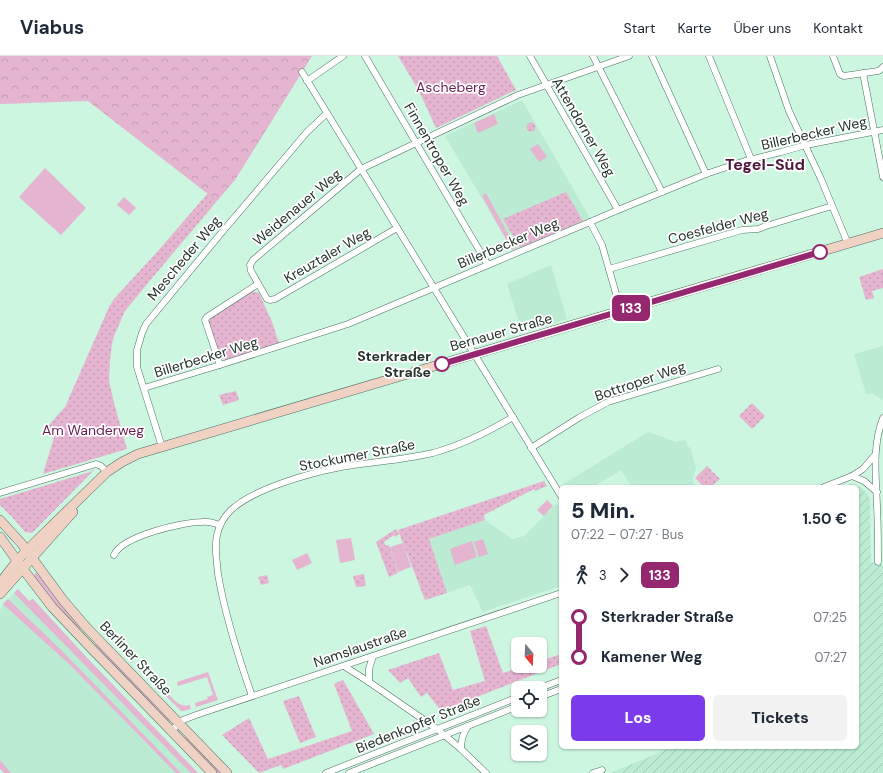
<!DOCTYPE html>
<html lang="de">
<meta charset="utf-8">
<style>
:root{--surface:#fff;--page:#f2f2f3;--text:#1f2937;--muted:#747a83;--line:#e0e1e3;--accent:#7c3aed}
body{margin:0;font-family:"DM Sans",sans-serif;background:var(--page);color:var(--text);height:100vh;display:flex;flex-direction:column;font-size:15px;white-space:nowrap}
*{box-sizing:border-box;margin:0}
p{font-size:13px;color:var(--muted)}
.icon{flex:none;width:22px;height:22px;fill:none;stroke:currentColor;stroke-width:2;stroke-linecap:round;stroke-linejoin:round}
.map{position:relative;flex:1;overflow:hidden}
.details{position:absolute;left:559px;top:429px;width:300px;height:264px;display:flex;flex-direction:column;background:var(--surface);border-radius:6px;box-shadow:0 1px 3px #0004}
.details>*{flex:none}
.badge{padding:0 8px;border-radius:6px;font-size:14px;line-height:26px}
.needle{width:26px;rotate:162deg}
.controls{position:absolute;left:511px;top:581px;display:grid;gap:8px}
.controls a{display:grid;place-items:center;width:36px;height:36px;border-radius:6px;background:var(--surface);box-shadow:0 1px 3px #0004;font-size:20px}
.map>.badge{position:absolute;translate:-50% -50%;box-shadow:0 0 0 2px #fff}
.legs{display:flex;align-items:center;gap:6px;height:44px;padding:0 12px;font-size:13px}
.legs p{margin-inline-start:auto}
.headline{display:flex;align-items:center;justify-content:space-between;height:68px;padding:0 12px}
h1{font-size:22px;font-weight:800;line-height:30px}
.button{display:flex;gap:8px;margin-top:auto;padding:8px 12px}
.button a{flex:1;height:46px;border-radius:6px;background:var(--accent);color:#fff;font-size:16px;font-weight:800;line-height:46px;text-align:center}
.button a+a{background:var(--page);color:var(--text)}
ul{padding:0 12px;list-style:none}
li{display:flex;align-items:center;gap:14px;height:40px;font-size:15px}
li i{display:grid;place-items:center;width:6px;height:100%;margin:0 5px;background:currentColor}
li i::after{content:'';width:10px;height:10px;margin:-5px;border:3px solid;border-radius:50%;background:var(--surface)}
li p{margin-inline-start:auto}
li:first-child i{background:linear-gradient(#0000 50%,currentColor 0)}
li:last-child i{background:linear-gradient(currentColor 50%,#0000 0)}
header{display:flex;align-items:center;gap:24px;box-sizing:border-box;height:56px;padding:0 20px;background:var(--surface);border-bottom:1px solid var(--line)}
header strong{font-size:19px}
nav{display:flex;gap:22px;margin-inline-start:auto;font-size:14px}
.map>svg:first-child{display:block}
.built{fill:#bbebd3}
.industrial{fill:url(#industrial-furrows)}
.grass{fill:#e4b4d0}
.forest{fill:url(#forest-crowns)}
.park{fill:url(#park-dots)}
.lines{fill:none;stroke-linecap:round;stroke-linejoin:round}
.street-casing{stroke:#4b6f5e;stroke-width:7}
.secondary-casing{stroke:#4b6f5e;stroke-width:10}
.street{stroke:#fff;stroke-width:6}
.secondary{stroke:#f0d2c5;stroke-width:9}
.line-1-casing{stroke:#fff;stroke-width:9}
.line-1{stroke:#95276e;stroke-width:6}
.stop-1-dot{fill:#fff;stroke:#95276e;stroke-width:2}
.labels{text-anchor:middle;stroke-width:3.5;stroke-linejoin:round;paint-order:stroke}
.park-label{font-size:14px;fill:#6a1f52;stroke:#fff}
.street-label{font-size:14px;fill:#24332b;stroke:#fff}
.stop-label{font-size:14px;font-weight:bold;fill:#24332b;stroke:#fff;text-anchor:end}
.quarter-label{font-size:16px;font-weight:bold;fill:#4f153d;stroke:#fff}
</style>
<header>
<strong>Viabus</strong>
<nav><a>Start</a><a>Karte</a><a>Über uns</a><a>Kontakt</a></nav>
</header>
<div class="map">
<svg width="883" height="717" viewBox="0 0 883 717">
<defs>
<pattern id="industrial-furrows" width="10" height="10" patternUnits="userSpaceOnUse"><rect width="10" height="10" fill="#bbebd3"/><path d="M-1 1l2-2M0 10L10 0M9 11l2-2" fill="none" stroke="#a1cab5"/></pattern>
<pattern id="forest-crowns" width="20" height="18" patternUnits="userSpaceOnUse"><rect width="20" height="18" fill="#e4b4d0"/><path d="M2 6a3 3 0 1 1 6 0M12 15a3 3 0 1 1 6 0" fill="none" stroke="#c39bb3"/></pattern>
<pattern id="park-dots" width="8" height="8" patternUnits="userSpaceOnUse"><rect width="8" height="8" fill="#e4b4d0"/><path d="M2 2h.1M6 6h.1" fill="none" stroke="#c39bb3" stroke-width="1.8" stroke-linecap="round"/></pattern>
</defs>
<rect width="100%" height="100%" fill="#cdf6e1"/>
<!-- built -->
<g class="built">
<path d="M522,44L590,162L583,165L566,136L534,150L518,156L535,185L513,195L445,80Z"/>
<path d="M551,209L567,263L522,276L507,228Z"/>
<path d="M883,290V344L872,337L866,338L854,298Z"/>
<path d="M648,376L676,386L685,384L688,391H690L696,412L693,423L694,431H689V430L684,431H632L621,414L593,431H563L562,429Z"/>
<path d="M557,447L561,453V530L482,556L479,548L470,529L447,537L429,483L485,464L512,483L524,480Z"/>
<path d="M18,533L29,545L33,543L90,605L198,717H11L0,704V555L3,548Z"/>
</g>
<!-- industrial -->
<path class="industrial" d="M850,428H854L862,432L868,439L870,444L871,506L882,509L883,511V717H611L672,691H857V431H840Z"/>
<!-- grass -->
<g class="grass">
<path d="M494,58L498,68L478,77L474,67Z"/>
<path d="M538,88L547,101L539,106L530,93Z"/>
<path d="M45,112L86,152L61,179L19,141Z"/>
<path d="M486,137L516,192L512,194L482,140Z"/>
<path d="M124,141L136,152L129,159L117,149Z"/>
<path d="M547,444L553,450L544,460L537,454Z"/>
<path d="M351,482L355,504L340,507L336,484Z"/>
<path d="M483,483L488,498L479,501L474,486Z"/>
<path d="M472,485L477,501L455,509L450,493Z"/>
<path d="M403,487L411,511L398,516L390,491Z"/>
<path d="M307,497L312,507L297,514L292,504Z"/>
<path d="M37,516L60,547L81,572L80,574L78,573L49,541L33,520Z"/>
<path d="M18,533L29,545L33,543L90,605L198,717H191L14,537Z"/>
<path d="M8,543L63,596L181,717H176L70,609L3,548Z"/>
<path d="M96,588H97L170,664L168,666L95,589Z"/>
<path d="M208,616L218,644L196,651L195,647L208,643L207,641L213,639L207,621L178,630L177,626Z"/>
<path d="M166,636C173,642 179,652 189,649V647L191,653L183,655H181L163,637Z"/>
<path d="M186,680L221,717H216L183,683Z"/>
<path d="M0,704L11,717H4L0,713Z"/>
</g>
<!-- forest -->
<path class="forest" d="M0,0H312L235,124L217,145L88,45L0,48Z"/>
<!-- park -->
<g class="park">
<path d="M398,0H497L516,34L436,72L419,35Z"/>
<circle cx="531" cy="71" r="4.5"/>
<path d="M566,136L583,165L520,192L503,163Z"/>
<path d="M208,137L217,145L153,221L125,255L114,280L112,288L110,303L109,325L114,347L127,393L43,418L55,378L49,373L48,370L65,351L109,251L114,243L157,196Z"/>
<path d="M883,213V232L872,235L874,242L866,244L859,221Z"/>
<path d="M252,235L259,237L272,266L279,287L226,304L221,302L208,269L209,265L212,260Z"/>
<path d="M236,335L239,344L223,349L219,339Z"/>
<path d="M752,347L765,360L752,373L739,360Z"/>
<path d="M707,410L720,423L711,431H704L695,422Z"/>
<path d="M95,413L32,477L25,476L12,461L0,449V443L90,416Z"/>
<path d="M544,425L547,430L535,435L534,433L484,459L485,464L429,483L447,537L425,544L398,474Z"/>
<path d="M396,473L399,478L395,481L394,479L384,486L386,490L389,489L398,517L389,521L376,486Z"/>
<path d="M364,518L366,530L356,531L353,520Z"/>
<path d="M267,519L269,527L261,529L258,521Z"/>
<path d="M486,570L503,617L525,610H540V605L561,598V608L441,655L427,637L421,641L408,622L400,627L388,614L439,597L453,634L485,625L470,575Z"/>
<path d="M343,624L374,678L283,713L281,709L259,717L222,679L249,662L268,703L352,675L334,628Z"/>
<path d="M299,640L316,681L300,687L283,645Z"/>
</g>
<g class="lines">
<defs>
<g id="street">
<path d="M365,0L488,209"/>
<path d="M530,0L618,154"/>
<path d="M593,0L662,136"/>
<path d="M652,0L706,118"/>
<path d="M709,0L751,103"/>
<path d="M770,0L789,55L821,123L848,188"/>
<path d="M833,0L840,18L844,20L878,15L880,14L883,11"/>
<path d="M302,16L561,440"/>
<path d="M863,17L883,121"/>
<path d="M307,25L343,0"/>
<path d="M590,166L602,189L621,255"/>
<path d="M397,172L275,243L270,244L267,243L251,215L250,209L253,204L361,113L518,39L629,0"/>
<path d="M609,213L742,174L758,173L766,170L832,150"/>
<path d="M220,309L205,264L207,261L258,228"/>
<path d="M144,332L220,309L348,268L488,209L590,166L618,154L706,118L745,105L781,96L806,89L883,74"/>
<path d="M162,391L137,311V294L142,277L146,268L223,175L307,76L327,57"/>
<path d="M531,392L580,361L608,346L718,313"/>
<path d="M852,420L864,425L877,436"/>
<path d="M824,431L852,420L863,413L875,399"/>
<path d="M0,437L96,408L101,410L107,416"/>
<path d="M114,499C122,480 183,466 202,466C208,465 214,467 220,469"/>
<path d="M878,506C878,487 878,469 877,450C876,420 872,390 883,362"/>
<path d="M344,610L369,626L437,673L461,693L486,717"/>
<path d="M369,626V613L373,600"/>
<path d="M540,632L561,624"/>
<path d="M252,640C238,600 225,560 218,518C217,505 214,492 217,479C219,470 223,462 230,455C252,433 310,417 341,411C372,406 402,404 433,397C462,389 488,376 513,361"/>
<path d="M540,641L561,633"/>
<path d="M171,675L183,664L196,659L561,537"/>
<path d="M461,693C461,684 463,677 468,670"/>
<path d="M326,717L518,641"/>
<path d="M349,717L518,650"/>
<path d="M593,717L602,714"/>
</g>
<g id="secondary">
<path d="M0,464L21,487L63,544L86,571L227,717"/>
<path d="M0,481L23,513L52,551L90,591L212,717"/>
<path d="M0,527L17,505L27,494L107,416L122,406L138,398L883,177"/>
<path d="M0,538L73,456"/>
</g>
</defs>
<!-- street casing -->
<use href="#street" class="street-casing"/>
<!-- secondary casing -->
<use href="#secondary" class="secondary-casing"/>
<!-- street -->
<use href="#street" class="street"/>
<!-- secondary -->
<use href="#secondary" class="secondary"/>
</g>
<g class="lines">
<defs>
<path id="line-1" d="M442,308L820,196"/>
</defs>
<!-- line-1 casing -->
<use href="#line-1" class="line-1-casing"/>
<!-- line-1 -->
<use href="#line-1" class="line-1"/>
</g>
<!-- markers -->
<g class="stop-1-dot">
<circle cx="820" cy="196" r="7"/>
<circle cx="442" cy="308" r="7"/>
</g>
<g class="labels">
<!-- park labels -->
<g class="park-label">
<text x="451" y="36">Ascheberg</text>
<text x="93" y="379">Am Wanderweg</text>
</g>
<!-- street labels -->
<g class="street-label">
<text transform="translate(584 71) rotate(60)" y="5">Attendorner Weg</text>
<text transform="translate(814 77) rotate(-13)" y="5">Billerbecker Weg</text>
<text transform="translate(437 98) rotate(60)" y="5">Finnentroper Weg</text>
<text transform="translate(297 151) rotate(-40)" y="5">Weidenauer Weg</text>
<text transform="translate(718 170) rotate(-15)" y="5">Coesfelder Weg</text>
<text transform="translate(508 187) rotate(-23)" y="5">Billerbecker Weg</text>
<text transform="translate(327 199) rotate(-30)" y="5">Kreuztaler Weg</text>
<text transform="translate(184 202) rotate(-50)" y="5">Mescheder Weg</text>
<text transform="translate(501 276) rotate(-16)" y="5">Bernauer Straße</text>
<text transform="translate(206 301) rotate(-17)" y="5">Billerbecker Weg</text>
<text transform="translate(640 325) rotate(-19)" y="5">Bottroper Weg</text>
<text transform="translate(357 399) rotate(-11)" y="5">Stockumer Straße</text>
<text transform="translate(360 591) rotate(-19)" y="5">Namslaustraße</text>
<text transform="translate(136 602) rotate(46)" y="5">Berliner Straße</text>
<text transform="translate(418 668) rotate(-22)" y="5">Biedenkopfer Straße</text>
</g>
<!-- stop labels -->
<g class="stop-label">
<text x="431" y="305">Sterkrader<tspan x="431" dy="16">Straße</tspan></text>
</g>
<!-- quarter labels -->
<g class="quarter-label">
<text x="765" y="114">Tegel-Süd</text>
</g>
</g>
</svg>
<div class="controls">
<a><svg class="needle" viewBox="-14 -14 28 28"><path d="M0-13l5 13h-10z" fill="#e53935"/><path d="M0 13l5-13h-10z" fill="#747a83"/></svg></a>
<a><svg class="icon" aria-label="locate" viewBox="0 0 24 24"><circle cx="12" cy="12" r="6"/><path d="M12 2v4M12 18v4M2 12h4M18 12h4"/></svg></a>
<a><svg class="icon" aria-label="layers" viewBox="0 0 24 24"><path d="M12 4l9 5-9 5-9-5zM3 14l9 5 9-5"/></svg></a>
</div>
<b class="badge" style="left:631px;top:252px;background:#95276e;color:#fff">133</b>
<section class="details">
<div class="headline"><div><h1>5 Min.</h1><p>07:22 – 07:27 · Bus</p></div><b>1.50 €</b></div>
<div class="legs"><svg class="icon" aria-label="walk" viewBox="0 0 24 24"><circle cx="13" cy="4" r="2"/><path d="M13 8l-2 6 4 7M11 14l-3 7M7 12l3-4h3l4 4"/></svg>3<svg class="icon" aria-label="forward" viewBox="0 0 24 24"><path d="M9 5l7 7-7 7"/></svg><b class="badge" style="background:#95276e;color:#fff">133</b></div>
<ul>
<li><i style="color:#95276e"></i><b>Sterkrader Straße</b><p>07:25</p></li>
<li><i style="color:#95276e"></i><b>Kamener Weg</b><p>07:27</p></li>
</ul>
<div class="button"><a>Los</a><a>Tickets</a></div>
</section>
</div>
